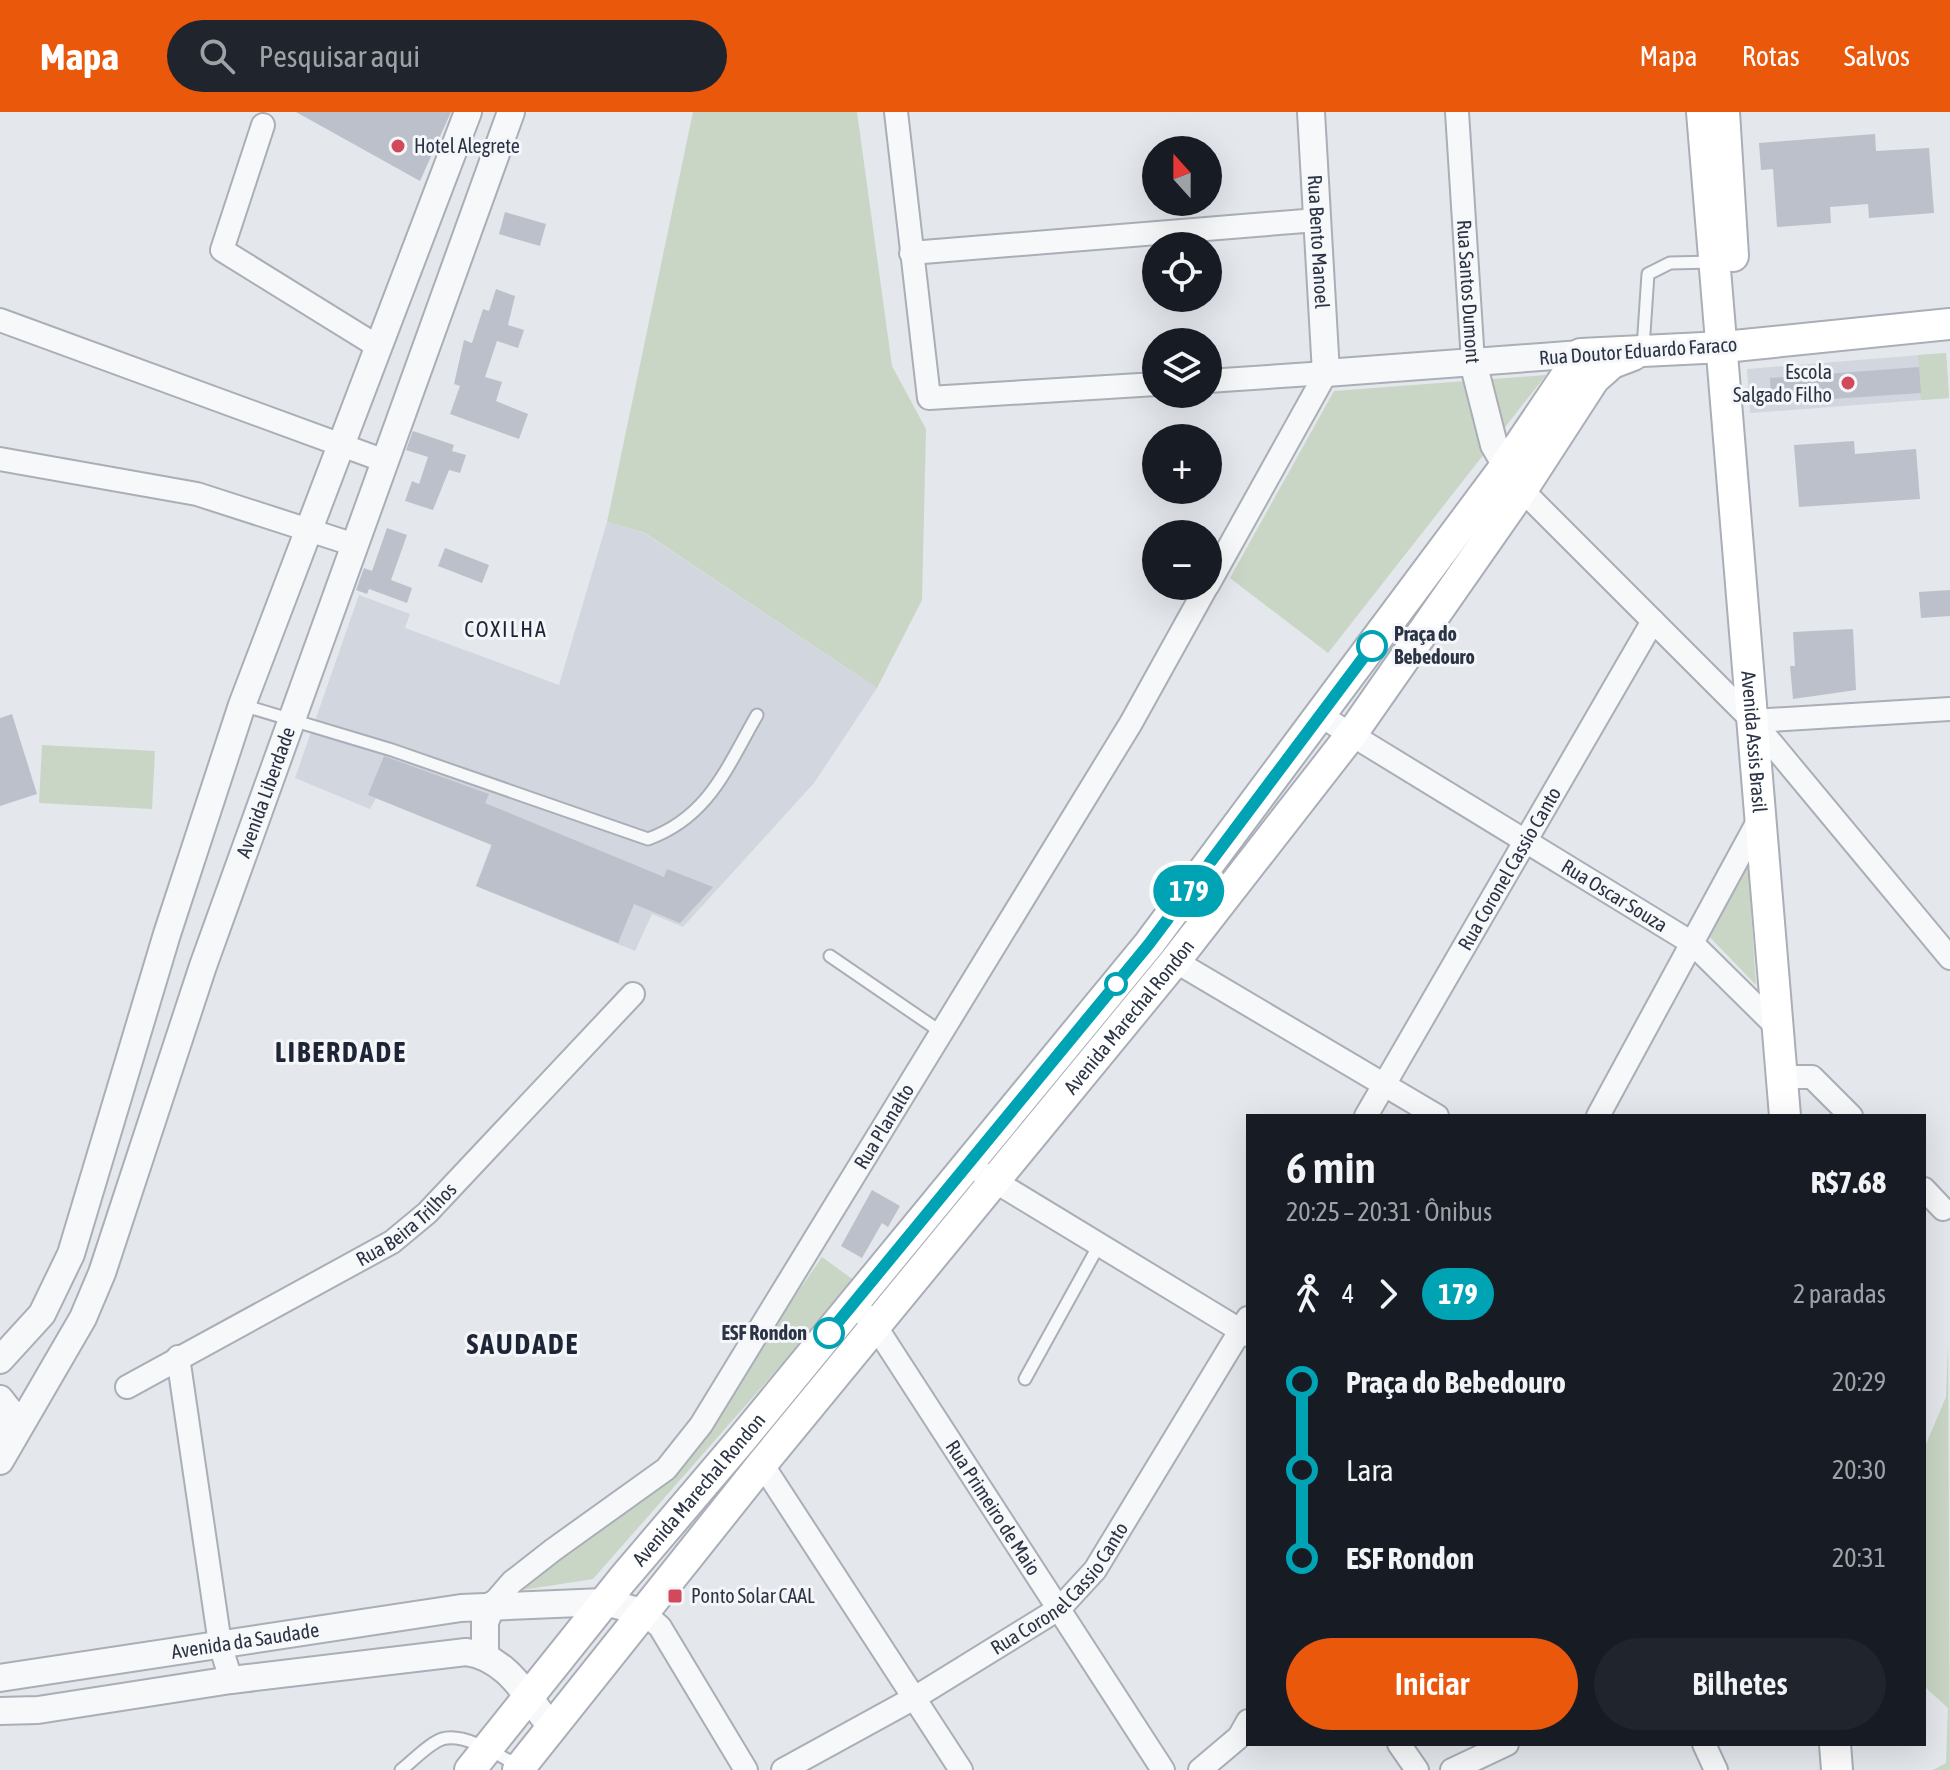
<!DOCTYPE html>
<html lang="pt">
<meta charset="utf-8">
<style>
:root{--surface:#171b24;--page:#20242c;--text:#f1f3f6;--muted:#9ea1a6;--accent:#ea580c}
body{margin:0;font-family:"Asap Condensed",sans-serif;background:var(--page);color:var(--text);height:100vh;display:flex;flex-direction:column;font-size:30px;white-space:nowrap}
*{box-sizing:border-box;margin:0}
p{font-size:26px;color:var(--muted)}
.icon{flex:none;width:44px;height:44px;fill:none;stroke:currentColor;stroke-width:2;stroke-linecap:round;stroke-linejoin:round}
.map{position:relative;flex:1;overflow:hidden}
.details{position:absolute;left:1246px;top:1002px;width:680px;height:632px;display:flex;flex-direction:column;background:var(--surface);border-radius:0px;box-shadow:0 8px 32px #0002}
.details>*{flex:none}
.badge{padding:0 16px;border-radius:26px;font-size:28px;line-height:52px}
.needle{width:52px;rotate:339deg}
.buttons{position:absolute;left:1142px;top:24px;display:grid;gap:16px}
.buttons a{display:grid;place-items:center;width:80px;height:80px;border-radius:50%;background:var(--surface);box-shadow:0 8px 32px #0002;font-size:40px}
.map>.badge{position:absolute;translate:-50% -50%;box-shadow:0 0 0 4px #fff}
.legs{display:flex;align-items:center;gap:12px;height:88px;padding:0 40px;font-size:26px}
.legs p{margin-inline-start:auto}
.summary{display:flex;align-items:center;justify-content:space-between;height:136px;padding:0 40px}
h1{font-size:44px;font-weight:600;line-height:60px}
.action{display:flex;gap:16px;margin-top:auto;padding:16px 40px}
.action a{flex:1;height:92px;border-radius:48px;background:var(--accent);color:#fff;font-size:32px;font-weight:600;line-height:92px;text-align:center}
.action a+a{background:var(--page);color:var(--text)}
ul{padding:0 40px;list-style:none}
li{display:flex;align-items:center;gap:28px;height:88px;font-size:30px}
li i{display:grid;place-items:center;width:12px;height:100%;margin:0 10px;background:currentColor}
li i::after{content:'';width:20px;height:20px;margin:-10px;border:6px solid;border-radius:50%;background:var(--surface)}
li p{margin-inline-start:auto}
li:first-child i{background:linear-gradient(#0000 50%,currentColor 0)}
li:last-child i{background:linear-gradient(currentColor 50%,#0000 0)}
header{display:flex;align-items:center;gap:48px;box-sizing:border-box;height:112px;padding:0 40px;background:var(--accent);color:#fff}
header strong{font-size:38px}
nav{display:flex;gap:44px;margin-inline-start:auto;font-size:28px}
.search{width:560px;height:72px;background:var(--page);display:flex;align-items:center;gap:20px;box-sizing:border-box;padding:0 28px;border-radius:44px;color:var(--muted);font-size:30px}
.map>svg:first-child{display:block}
.built{fill:#d2d6de}
.green{fill:#c9d6c5}
.building{fill:#bbc0ca}
.lines{fill:none;stroke-linecap:round;stroke-linejoin:round}
.service-casing{stroke:#a9aeb7;stroke-width:15}
.minor-casing{stroke:#a9aeb7;stroke-width:26}
.tertiary-casing{stroke:#a9aeb7;stroke-width:30}
.secondary-casing{stroke:#a9aeb7;stroke-width:34}
.service{stroke:#f7f8fa;stroke-width:11}
.minor{stroke:#f7f8fa;stroke-width:22}
.tertiary{stroke:#f7f8fa;stroke-width:26}
.secondary{stroke:#fff;stroke-width:30}
.line-1-casing{stroke:#fff;stroke-width:18}
.line-1{stroke:#00a3b4;stroke-width:12}
.poi-dot{fill:#d1495b;stroke:#f4f6f9;stroke-width:3}
.stop-1-dot{fill:#fff;stroke:#00a3b4;stroke-width:4}
.labels{text-anchor:middle;stroke-width:6;stroke-linejoin:round;paint-order:stroke}
.poi-label{font-size:20px;fill:#2b3445;stroke:#f4f6f9;text-anchor:start}
.street-label{font-size:20px;fill:#2b3445;stroke:#f4f6f9}
.stop-label{font-size:20px;font-weight:bold;fill:#2b3445;stroke:#f4f6f9;text-anchor:start}
.neighbourhood-label{font-size:22px;letter-spacing:2px;fill:#1d2536;stroke:#f4f6f9}
.district-label{font-size:28px;font-weight:bold;letter-spacing:2px;fill:#1d2536;stroke:#f4f6f9}
</style>
<header>
<strong>Mapa</strong>
<div class="search"><svg class="icon" aria-label="search" viewBox="0 0 24 24"><circle cx="10" cy="10" r="6"/><path d="M15 15l6 6"/></svg>Pesquisar aqui</div>
<nav><a>Mapa</a><a>Rotas</a><a>Salvos</a></nav>
</header>
<div class="map">
<svg width="1950" height="1658" viewBox="0 0 1950 1658">
<rect width="100%" height="100%" fill="#e4e7ec"/>
<!-- built -->
<g class="built">
<path d="M1946,241L1949,286L1750,301L1747,257Z"/>
<path d="M607,410L644,421L877,576L814,671L683,815L652,802L635,839L476,774L491,733L376,686L370,697L295,666L359,483L410,502L405,516L559,573Z"/>
</g>
<!-- green -->
<g class="green">
<path d="M693,0H857L892,254L926,317L922,488L877,576L645,421L607,410Z"/>
<path d="M1946,241L1949,286L1921,288L1918,243Z"/>
<path d="M1546,263L1328,541L1230,466L1334,279Z"/>
<path d="M42,633L155,639L152,697L39,691Z"/>
<path d="M1747,738L1756,873L1703,818Z"/>
<path d="M822,1145L855,1169L593,1467L522,1478L675,1358Z"/>
<path d="M1948,1233L1950,1658H1933L1946,1651L1948,1596L1924,1574V1337L1946,1285Z"/>
</g>
<!-- building -->
<g class="building">
<path d="M296,0H451L420,69Z"/>
<path d="M1875,22L1876,39L1929,36L1934,101L1869,106L1868,92L1830,95L1831,111L1777,115L1773,57L1761,58L1759,31Z"/>
<path d="M505,100L546,112L540,134L499,122Z"/>
<path d="M496,177L515,184L508,213L524,218L518,236L497,229L485,265L502,270L496,289L528,302L519,327L450,302L460,274L454,272L464,228L472,231L483,197L489,199Z"/>
<path d="M1919,255L1921,281L1771,291L1770,266Z"/>
<path d="M413,319L454,333L452,339L466,343L460,361L449,358L433,398L405,389L412,369L419,372L428,345L406,338Z"/>
<path d="M1854,329L1855,342L1916,337L1920,387L1799,395L1794,333Z"/>
<path d="M387,416L407,423L391,468L412,476L407,491L369,477L367,482L356,478L364,456L372,459Z"/>
<path d="M445,436L489,453L482,471L438,454Z"/>
<path d="M1950,478V504L1921,506L1919,480Z"/>
<path d="M1853,517L1856,578L1793,587L1790,554H1795L1793,520Z"/>
<path d="M12,602L37,682L0,694V606Z"/>
<path d="M384,644L489,682L485,691L664,765L667,757L713,775L680,811L634,792L618,831L476,774L492,733L368,683Z"/>
<path d="M872,1078L900,1094L888,1115L882,1111L862,1146L841,1134Z"/>
</g>
<g class="lines">
<defs>
<g id="service">
<path d="M1643,236L1648,162L1670,151L1713,150"/>
<path d="M242,593L392,638L648,727C709,705 727,655 757,603"/>
<path d="M830,844L941,920"/>
<path d="M1025,1267L1099,1133"/>
<path d="M401,1658C413,1649 428,1632 442,1627C465,1620 500,1644 520,1655"/>
</g>
<g id="minor">
<path d="M896,0L929,286L1156,272"/>
<path id="s1" d="M1457,0L1473,250"/>
<path d="M263,13L222,138L377,234"/>
<path d="M911,141L1317,108"/>
<path d="M0,208L385,349"/>
<path d="M1208,269L1326,261"/>
<path d="M0,347L197,382L355,433"/>
<path d="M1522,378L1753,609L1950,846"/>
<path d="M1208,473L1326,261"/>
<path id="s2" d="M1321,604L1692,831L1777,915"/>
<path d="M1753,609L1950,597"/>
<path d="M1175,849L1437,1004"/>
<path d="M1781,965H1812L1851,1004"/>
<path id="s3" d="M1366,1004L1653,509"/>
<path d="M1598,1004L1761,704"/>
<path d="M983,1062L1248,1223"/>
<path d="M1924,1077L1943,1097"/>
<path id="s4" d="M854,1191L876,1215L1163,1658"/>
<path d="M178,1245L220,1532L231,1568"/>
<path id="s5" d="M127,1275L392,1130L427,1101L633,882"/>
<path d="M762,1352L961,1658"/>
<path id="s6" d="M492,1493L512,1470L553,1438L666,1357L701,1313L1131,611L1207,474"/>
<path d="M643,1500L660,1515L746,1658"/>
<path d="M1399,1632L1417,1658"/>
<path d="M1704,1632L1716,1658"/>
<path id="s7" d="M783,1658L916,1585L1060,1496L1095,1458L1248,1206"/>
<path d="M1200,1658L1239,1625L1248,1609"/>
<path d="M1452,1658L1507,1632"/>
</g>
<g id="tertiary">
<path id="s8" d="M1311,0L1326,261L1581,242"/>
<path d="M1473,250L1494,333L1515,369"/>
<path d="M0,1248L42,1202L71,1142L167,822L242,593L468,0"/>
<path d="M0,1287L11,1301L7,1331"/>
<path id="s9" d="M0,1349L83,1206L102,1161L203,854L511,0"/>
<path d="M485,1543V1510L492,1493"/>
<path id="s10" d="M0,1566L461,1496L604,1490L643,1500"/>
<path d="M0,1599L38,1598L231,1568L466,1540C507,1545 527,1585 552,1616"/>
</g>
<g id="secondary">
<path id="s11" d="M1702,0L1785,1004"/>
<path d="M1724,0L1733,144"/>
<path d="M1835,1632L1837,1658"/>
<path id="s12" d="M470,1658L622,1468L742,1327L1149,832L1504,356L1581,242L1724,235L1950,212"/>
<path id="s13" d="M518,1658L762,1352L1175,849L1351,623L1522,378L1594,267L1612,251L1633,243"/>
</g>
</defs>
<!-- service casing -->
<use href="#service" class="service-casing"/>
<!-- minor casing -->
<use href="#minor" class="minor-casing"/>
<!-- tertiary casing -->
<use href="#tertiary" class="tertiary-casing"/>
<!-- secondary casing -->
<use href="#secondary" class="secondary-casing"/>
<!-- service -->
<use href="#service" class="service"/>
<!-- minor -->
<use href="#minor" class="minor"/>
<!-- tertiary -->
<use href="#tertiary" class="tertiary"/>
<!-- secondary -->
<use href="#secondary" class="secondary"/>
</g>
<g class="lines">
<defs>
<path id="line-1" d="M829,1221L1149,832L1372,534"/>
</defs>
<!-- line-1 casing -->
<use href="#line-1" class="line-1-casing"/>
<!-- line-1 -->
<use href="#line-1" class="line-1"/>
</g>
<!-- markers -->
<g class="poi-dot">
<circle cx="398" cy="34" r="8"/>
<circle cx="1848" cy="271" r="8"/>
<rect x="667" y="1476" width="16" height="16" rx="4"/>
</g>
<g class="stop-1-dot">
<circle cx="1372" cy="534" r="14"/>
<circle cx="1116" cy="872" r="10"/>
<circle cx="829" cy="1221" r="14"/>
</g>
<g class="labels">
<!-- poi labels -->
<g class="poi-label">
<text x="414" y="41">Hotel Alegrete</text>
<text x="1832" y="267" text-anchor="end">Escola<tspan x="1832" dy="23">Salgado Filho</tspan></text>
<text x="691" y="1491">Ponto Solar CAAL</text>
</g>
<!-- street labels -->
<g class="street-label">
<text dy="7" stroke="none"><textPath href="#s8" startOffset="130">Rua Bento Manoel</textPath></text>
<text dy="7" stroke="none"><textPath href="#s1" startOffset="180">Rua Santos Dumont</textPath></text>
<text transform="translate(1638 239) rotate(-4)" y="7">Rua Doutor Eduardo Faraco</text>
<text dy="7" stroke="none"><textPath href="#s11" startOffset="632">Avenida Assis Brasil</textPath></text>
<text dy="7" stroke="none"><textPath href="#s9" startOffset="722">Avenida Liberdade</textPath></text>
<text dy="7" stroke="none"><textPath href="#s3" startOffset="286">Rua Coronel Cassio Canto</textPath></text>
<text dy="7" stroke="none"><textPath href="#s2" startOffset="344">Rua Oscar Souza</textPath></text>
<text dy="7" stroke="none"><textPath href="#s13" startOffset="970">Avenida Marechal Rondon</textPath></text>
<text dy="7" stroke="none"><textPath href="#s6" startOffset="628">Rua Planalto</textPath></text>
<text dy="7" stroke="none"><textPath href="#s5" startOffset="324">Rua Beira Trilhos</textPath></text>
<text dy="7" stroke="none"><textPath href="#s12" startOffset="362">Avenida Marechal Rondon</textPath></text>
<text dy="7" stroke="none"><textPath href="#s4" startOffset="248">Rua Primeiro de Maio</textPath></text>
<text dy="7" stroke="none"><textPath href="#s7" startOffset="334">Rua Coronel Cassio Canto</textPath></text>
<text dy="7" stroke="none"><textPath href="#s10" startOffset="248">Avenida da Saudade</textPath></text>
</g>
<!-- stop labels -->
<g class="stop-label">
<text x="1394" y="529">Praça do<tspan x="1394" dy="23">Bebedouro</tspan></text>
<text x="807" y="1228" text-anchor="end">ESF Rondon</text>
</g>
<!-- neighbourhood labels -->
<g class="neighbourhood-label">
<text x="506" y="525">COXILHA</text>
</g>
<!-- district labels -->
<g class="district-label">
<text x="341" y="950">LIBERDADE</text>
<text x="523" y="1242">SAUDADE</text>
</g>
</g>
</svg>
<div class="buttons">
<a><svg class="needle" viewBox="-14 -14 28 28"><path d="M0-13l5 13h-10z" fill="#e53935"/><path d="M0 13l5-13h-10z" fill="#9ea1a6"/></svg></a>
<a><svg class="icon" aria-label="locate" viewBox="0 0 24 24"><circle cx="12" cy="12" r="6"/><path d="M12 2v4M12 18v4M2 12h4M18 12h4"/></svg></a>
<a><svg class="icon" aria-label="layers" viewBox="0 0 24 24"><path d="M12 4l9 5-9 5-9-5zM3 14l9 5 9-5"/></svg></a>
<a>+</a>
<a>−</a>
</div>
<b class="badge" style="left:1189px;top:779px;background:#00a3b4;color:#fff">179</b>
<section class="details">
<div class="summary"><div><h1>6 min</h1><p>20:25 – 20:31 · Ônibus</p></div><b>R$7.68</b></div>
<div class="legs"><svg class="icon" aria-label="walk" viewBox="0 0 24 24"><circle cx="13" cy="4" r="2"/><path d="M13 8l-2 6 4 7M11 14l-3 7M7 12l3-4h3l4 4"/></svg>4<svg class="icon" aria-label="forward" viewBox="0 0 24 24"><path d="M9 5l7 7-7 7"/></svg><b class="badge" style="background:#00a3b4;color:#fff">179</b><p>2 paradas</p></div>
<ul>
<li><i style="color:#00a3b4"></i><b>Praça do Bebedouro</b><p>20:29</p></li>
<li><i style="color:#00a3b4"></i><span>Lara</span><p>20:30</p></li>
<li><i style="color:#00a3b4"></i><b>ESF Rondon</b><p>20:31</p></li>
</ul>
<div class="action"><a>Iniciar</a><a>Bilhetes</a></div>
</section>
</div>
